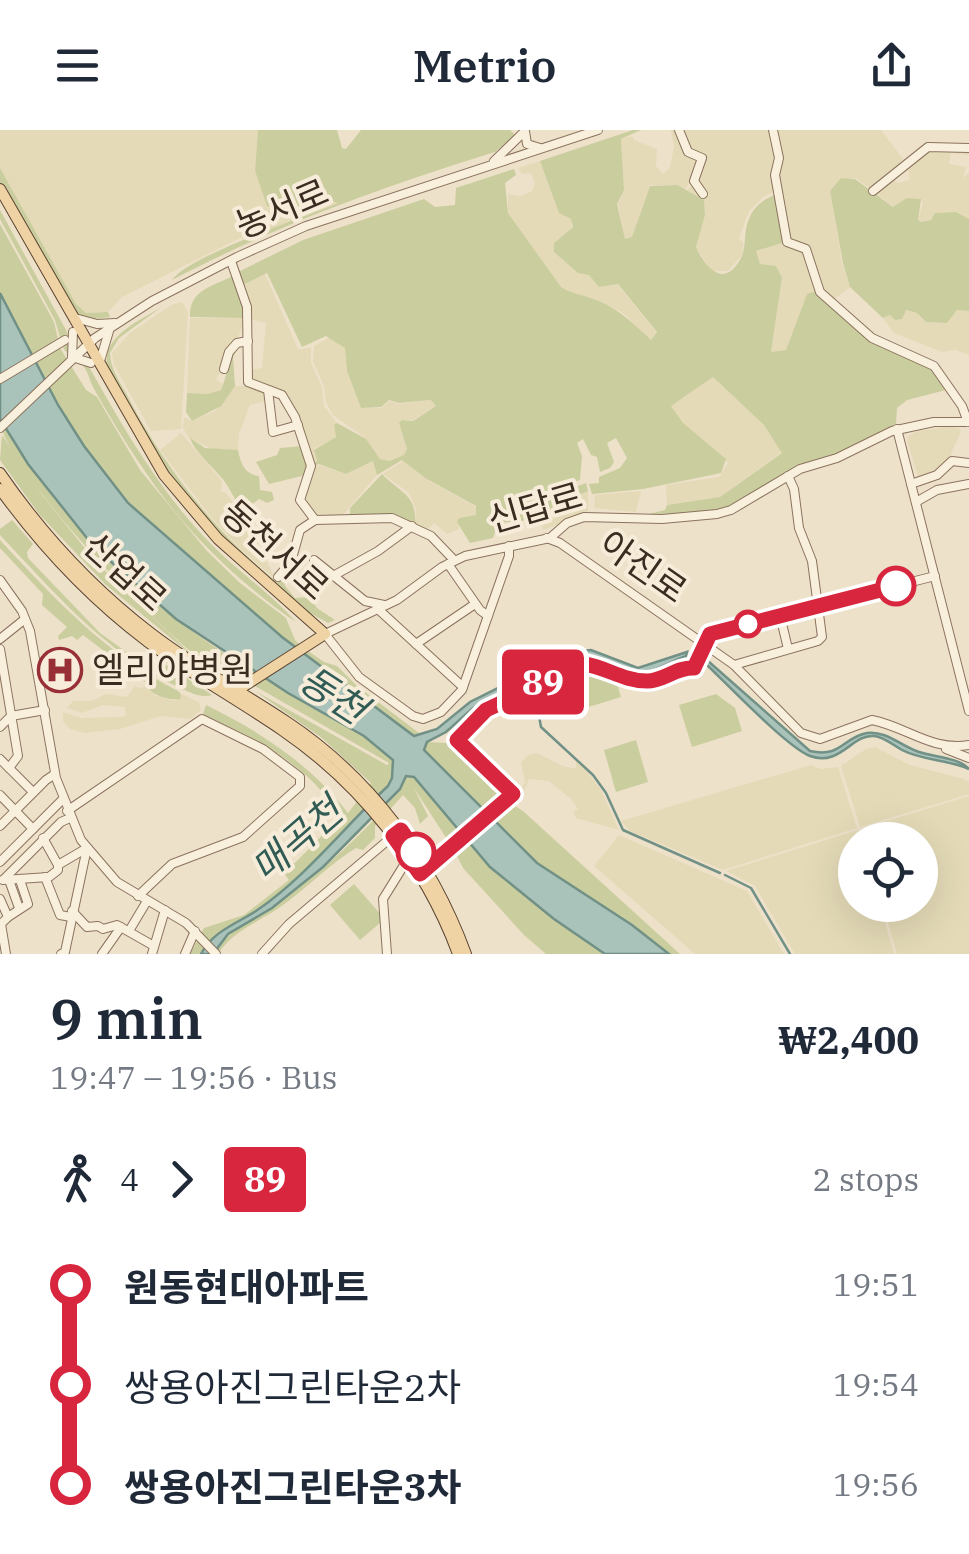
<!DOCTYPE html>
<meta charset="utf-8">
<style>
:root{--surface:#fff;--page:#f6f6f7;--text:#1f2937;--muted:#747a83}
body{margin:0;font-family:"IBM Plex Serif","Noto Sans KR",serif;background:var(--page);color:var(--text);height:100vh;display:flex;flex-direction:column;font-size:38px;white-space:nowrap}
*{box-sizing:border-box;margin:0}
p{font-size:32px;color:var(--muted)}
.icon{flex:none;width:55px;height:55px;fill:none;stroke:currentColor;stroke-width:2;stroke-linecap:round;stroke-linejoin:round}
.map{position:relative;height:824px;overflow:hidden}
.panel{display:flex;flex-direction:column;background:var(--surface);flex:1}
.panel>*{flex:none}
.badge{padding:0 20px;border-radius:8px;font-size:35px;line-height:65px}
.fabs{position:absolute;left:838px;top:692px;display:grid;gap:20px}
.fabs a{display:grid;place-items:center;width:100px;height:100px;border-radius:50%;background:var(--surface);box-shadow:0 10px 40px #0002;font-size:50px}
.map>.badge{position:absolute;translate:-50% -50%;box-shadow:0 0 0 5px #fff}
.legs{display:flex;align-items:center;gap:15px;height:110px;padding:0 50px;font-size:32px}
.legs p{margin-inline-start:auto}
.head{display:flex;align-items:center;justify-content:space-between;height:170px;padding:0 50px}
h1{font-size:55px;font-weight:600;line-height:75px}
ul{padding:0 50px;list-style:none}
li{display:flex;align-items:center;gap:35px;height:100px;font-size:38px}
li i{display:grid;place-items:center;width:15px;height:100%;margin:0 12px;background:currentColor}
li i::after{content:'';width:25px;height:25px;margin:-12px;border:8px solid;border-radius:50%;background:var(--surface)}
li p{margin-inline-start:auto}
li:first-child i{background:linear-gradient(#0000 50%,currentColor 0)}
li:last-child i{background:linear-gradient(currentColor 50%,#0000 0)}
header{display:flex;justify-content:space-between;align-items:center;height:130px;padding:0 50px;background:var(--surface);font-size:45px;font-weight:600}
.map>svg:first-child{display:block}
.farmland{fill:#e4dab7}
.green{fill:#cacd9d}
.water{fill:#aac3ba;stroke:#719187;stroke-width:2.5}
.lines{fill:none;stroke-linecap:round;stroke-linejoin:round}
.stream{stroke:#719187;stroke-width:2.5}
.minor-casing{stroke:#8b735e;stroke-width:10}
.major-casing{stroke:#594232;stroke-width:12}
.minor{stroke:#f9efdd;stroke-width:8}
.major{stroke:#efd3a4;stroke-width:10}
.line-1-casing{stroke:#fff;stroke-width:22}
.line-1{stroke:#d7263d;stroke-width:15}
.stop-1-dot{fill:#fff;stroke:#d7263d;stroke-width:5}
.labels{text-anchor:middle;stroke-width:8;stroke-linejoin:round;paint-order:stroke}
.street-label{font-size:35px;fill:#3b2c21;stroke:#f6ecd9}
.poi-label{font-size:35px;fill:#3b2c21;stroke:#f6ecd9;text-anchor:start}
.water-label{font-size:38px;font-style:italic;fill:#315b55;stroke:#f6ecd9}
</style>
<header><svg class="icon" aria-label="menu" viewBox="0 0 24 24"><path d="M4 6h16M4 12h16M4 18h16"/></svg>Metrio<svg class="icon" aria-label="share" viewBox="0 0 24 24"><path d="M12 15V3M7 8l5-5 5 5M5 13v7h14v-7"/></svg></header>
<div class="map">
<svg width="969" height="824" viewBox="0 0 969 824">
<rect width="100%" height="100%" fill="#eee1ca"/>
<!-- farmland -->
<g class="farmland">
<path d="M0,0H258L255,41L267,76L282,82L322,68L340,72L250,108H240L122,167L108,182L86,183L76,174L0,38Z"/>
<path d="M671,0H677L686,22L699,27L693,50L684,60L677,55H650L632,107L625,109L618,74L624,59L621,9L632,6L634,10L657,19L656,36L663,44L670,38L674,16Z"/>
<path d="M680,0H771L777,25L778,60L763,67L749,81L739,109L743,112V124L728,141H711L696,117L705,85L704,70L686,61L696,51L703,30L693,24Z"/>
<path d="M774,0H881L903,29L890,48L898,53L910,50L907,32L929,18L969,20V25L951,23L949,34L966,37L963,48L969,43V89L956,82L936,83L931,90L921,92L918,90L923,73L921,69L907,68L894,77L856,48H841L830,61L842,133L850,157L833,170L824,164L809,122L789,113L777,47Z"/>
<path d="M540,31L559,83L571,89L572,97L554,113V122L578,143L589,145L599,157L617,154L657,203L650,210L623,183L596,169L569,163L561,157L508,83V64L521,66L532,61L535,53L531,43L522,44L518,38Z"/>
<path d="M785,112L802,118L816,161L807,164L786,220L771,222L782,146L776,136L760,134L756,121Z"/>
<path d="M265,144L298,219L311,218V233L322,257L324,276L337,293L334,295L336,307L314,319L317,330L312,332L287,268L250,251L249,240L262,238L266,193L249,189L243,155Z"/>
<path d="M182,172L188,182L181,299L151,301L114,235L112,223L130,203L171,175Z"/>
<path d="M905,180L917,183L926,192L947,193L957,180L969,181V225L956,220L942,222L894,203L883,188L890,185L895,190L901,189Z"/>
<path d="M190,188H245L237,211L216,250L223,254L221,260L208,264L187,263Z"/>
<path d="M330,207L345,218L347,241L361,278H381L389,271L399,274L432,270L436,276L413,290H402L399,293L407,319L405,325L390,331L380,329L364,307L333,285L326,272L324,256L313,231L314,216Z"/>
<path d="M713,247L764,295L782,322L720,367L667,375L666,355L719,347L728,333L683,293L671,276Z"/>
<path d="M235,256H248L265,262L266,266L265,271L250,275L239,304L238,320L216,321L189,308L183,298L184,287L192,291L215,281Z"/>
<path d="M948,297L959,298L961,302L948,330L940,339L919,349L907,311L909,306L918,301Z"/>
<path d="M181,303L222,351L221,362L226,363L246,389L276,450L241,420L211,387L160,320Z"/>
<path d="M374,331L377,345L342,386L317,387L302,369L313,336L319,335L346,344Z"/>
<path d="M403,331L424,348L476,377V385L459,388V399L447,404L434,393L426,401L415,395L416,379L409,363L383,344Z"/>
<path d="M588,361V381L544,400L538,390Z"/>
<path d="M641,361L636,382L594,378L595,365Z"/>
<path d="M135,556L141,559L144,556L157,566L175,571L182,564L199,572L201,580L190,589L161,586L120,599L85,603L70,599L63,591V582L81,588L122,587L126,585L125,577L103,575L82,583L67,578L73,571H91L106,564L127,567Z"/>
<path d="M875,617L910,635L964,649L969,652V664L860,697L841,636L866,619Z"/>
<path d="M537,623L565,637L576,638V630L585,639L601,660L619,700L576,688L573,682L578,679L571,669L549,651L529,649L524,661L518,664L525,653L521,633L528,625Z"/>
<path d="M811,635L821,639L838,637L857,698L723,740L630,701L621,691Z"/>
<path d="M969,666V824H897L883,775H920V710H864L861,699Z"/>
<path d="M858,700L861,710H855V775H880L894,824H795L755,756L726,741Z"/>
<path d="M619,705L747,761L784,824H695L594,736Z"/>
</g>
<!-- green -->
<g class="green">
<path d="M258,0H337L342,18L346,19L361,0H510L515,5L495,22C379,58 280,94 172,150C186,127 305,87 338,73C309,61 297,87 267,76L255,41Z"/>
<path d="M633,0H641L621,9L624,60L617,74L625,109L632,107L650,56L677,55L704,70L705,85L696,117C705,137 724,160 741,128C747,117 743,101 749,89C754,75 766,68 779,63L785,112L756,121L760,134L776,136L782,147L771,222L786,220L807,164L816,161C833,173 847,192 865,202C893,219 934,227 946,260L907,270L897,278L896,294L833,325L795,337L729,377L699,383L649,384L665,380L667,375L720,367L782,323L764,295L713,247L671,276L683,293L726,329L721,343L643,359L592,364L589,354L599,353V347L620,338L627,328L616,308L607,313L614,332L610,338L600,342L597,327L591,325L583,309L577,313L582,326L580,350L558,357L560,363L586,353L588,361C552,378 541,394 498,392L493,408L470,413L457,392L459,388L476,385V376L425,348L402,330L377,345L373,331L346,344L319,334L313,336L317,330L314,320L336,307L334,295L337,293L366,309L380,329L390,331L404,325L407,319L399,293L402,290L413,291L436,276L431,270L399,273L389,270L381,277L361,278L347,241L345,218L326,206L302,217L267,143L243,155L238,142L303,110L424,69L435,77L455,75L456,58L514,39L516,45L505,53L508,83L561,157C573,165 586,165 599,171C620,180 634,194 651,210L657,202L618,154L599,157L589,145L578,143L554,122V113L573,97L571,89L559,83L540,31Z"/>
<path d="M0,38L76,174L86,183L108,182L110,187L92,189L76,183L0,52Z"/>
<path d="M841,48L855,49L893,77L907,68L921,69L918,90L921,92L931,90L935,83L956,82L969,89V181L957,180L947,193L926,192L917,183L906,180L902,189L895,190L890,185L883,188L850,157L843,133L830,61Z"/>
<path d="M0,80L66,200L72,214L67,223L63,218L68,211L60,207L55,190L0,89Z"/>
<path d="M0,94L54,192L58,209L53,215L55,219L60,218L86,260L97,267L140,340L207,421L240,453L286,488L295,510L301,516L324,532L337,536L357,556L423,606H414L405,601C314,525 209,461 128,373C74,316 39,242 4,172L0,163Z"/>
<path d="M231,147L235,148L245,188L190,187C189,161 210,157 231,147Z"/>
<path d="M163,176L119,208L110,223C110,238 120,252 127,265C163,335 216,404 277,452L285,445V456L295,468L310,467L317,478L335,490L328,493L301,478L221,407L168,344L107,237C102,205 140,191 163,176Z"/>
<path d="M233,220L236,222L233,227L235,256L221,276L192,291L186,282L187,263L208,264L221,260C228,244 227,233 233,220Z"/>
<path d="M78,231L88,235C124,299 159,361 211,414C237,441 273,465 296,492C235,450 183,399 142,337C125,312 108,284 93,257C88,247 88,238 78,231Z"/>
<path d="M0,289C57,387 136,468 232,528C274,554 365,595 393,630L392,648L388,656C344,697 306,747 256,781C236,794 213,801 201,824H190L204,798L244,785L289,750L274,731L286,721L290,726L289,733H295L342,685C332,676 324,663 312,651C280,620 243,604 203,584L206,575C261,602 310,634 348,683L371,653L322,608L255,561L387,635L389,633L234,544C227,541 218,541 212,538C168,510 0,336 0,289Z"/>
<path d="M2,305L42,365L96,432L194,527L105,454L39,384L0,330Z"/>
<path d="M190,308L205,318L238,320C241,334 244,344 259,346L260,360L272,362L274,370L267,373L259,369L243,381C234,370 229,355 220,346C210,334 194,321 190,308Z"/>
<path d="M303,316L309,334L306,345L269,354L256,332L277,325L280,318Z"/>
<path d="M382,344C400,363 417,364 415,394L350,385V378Z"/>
<path d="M12,390L33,414L27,422L28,428L100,503L139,531L147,522L212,565C199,569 188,561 176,556C103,521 54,462 0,405V399Z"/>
<path d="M0,410C56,470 104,523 178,561L181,564L180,569C168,571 148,564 145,552L83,505L77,510L72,506L59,510L58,506L67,497L42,475L43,464L0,418Z"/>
<path d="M583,542L617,554L621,567L569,583L560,552Z"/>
<path d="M716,564L735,578L742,601L692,617L679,575Z"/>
<path d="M636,610L648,652L616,662L604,620Z"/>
<path d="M427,612L447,613L492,653L502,668L523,681L680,824H669L632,795L537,733L432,630L424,620Z"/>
<path d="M406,646L414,647L554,789L605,824H546L524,805L463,738L454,720L414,658L428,686L420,694L415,678L403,665L375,696V708L363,720L356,718C331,733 310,755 287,772C263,791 235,798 218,824H213C227,799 252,793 274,777C312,749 386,688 406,646Z"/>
<path d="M354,754L382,786L381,792L360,810L330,775Z"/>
</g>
<!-- water -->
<g class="water">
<path d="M0,163L58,275L84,316L128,373L282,507L414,606L437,599L470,572L570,522L591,520L638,538L687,522L686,526C668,532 650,546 630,543C608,540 596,525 573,530L473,578L446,602L427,612L424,620L537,733L632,795L669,824H605L554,789L490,737L414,647L406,646L400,659L323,737L272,778L228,804L213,824H201C213,801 236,794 256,781C306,747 344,697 388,656L392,648L393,630L364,606L288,563L176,489L94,417L28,334L0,289Z"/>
<path d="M708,531L810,621C842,628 843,607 867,603C885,600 903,617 919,622C934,627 960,628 969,639C947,629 923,631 902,620C893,615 884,607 874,606C852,604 840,637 810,626C787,617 727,554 705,533Z"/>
</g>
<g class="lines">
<!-- stream -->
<g class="stream">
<path d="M522,569L537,575L541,597L593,645L606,663L623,700L720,743"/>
<path d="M725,745L751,758L790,824"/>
</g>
<defs>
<g id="minor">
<path d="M679,0L688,22L702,28L694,51L703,64"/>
<path d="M773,0L779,28L775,45L787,112L806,119L820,162L872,208L934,236L962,276L968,292"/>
<path d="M494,31L525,1L527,14L540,18"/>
<path d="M873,61L928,17L969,18"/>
<path d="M231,131L247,177L248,252L282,265L295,287L311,336L300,370L315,390"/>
<path d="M75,188L97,194L115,193"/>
<path d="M72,227L73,202"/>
<path d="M72,227L91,233"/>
<path d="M100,231L109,201"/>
<path d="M224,239L229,222L237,213L248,211"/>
<path d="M0,249L65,210"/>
<path d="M268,260L273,302L298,295"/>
<path d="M0,298L95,208L152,171L237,127L306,96L598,0"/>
<path d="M897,299L969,581"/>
<path d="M911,354L937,345L952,331L969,333"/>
<path d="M916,372L937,360L969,354"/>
<path d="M547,408L560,413L734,535L801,603L820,609L872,590C907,597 931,621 969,615"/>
<path d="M509,416V426L462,560L441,582L423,589L413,586L359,547L325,504L397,470L442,437L465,426L550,408L567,393L584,387L662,389L717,384L731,380L800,339L837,328L892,301L934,292H969"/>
<path d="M314,430L365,471L384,475"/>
<path d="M448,434L480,480L488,486"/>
<path d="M333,446L378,421L412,396"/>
<path d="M278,447L291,432L300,400L315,390L392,388L431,406L454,430"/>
<path d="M0,450L22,481L30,501L56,648L81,710L117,752L186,793L216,824"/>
<path d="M379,480L463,557"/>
<path d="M780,485L788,519"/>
<path d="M0,509L25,489"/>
<path d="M416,514L475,474"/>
<path d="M0,519L18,626L9,638"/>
<path d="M734,535L818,511L822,507L812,431L799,398L794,359L788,346"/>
<path d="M0,597L11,586L45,580"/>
<path d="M946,619L969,628"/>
<path d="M0,629L33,662"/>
<path d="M0,665L33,699"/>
<path d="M67,681L202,589L263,619L300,647V656L243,707L172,734L138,766"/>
<path d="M0,696L46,650L55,644"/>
<path d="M43,708L58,735"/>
<path d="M0,732L63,669"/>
<path d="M424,741L513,664L457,612V607L485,580L580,535C603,534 621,551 645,551C663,551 676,537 693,538L710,503L935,446"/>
<path d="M45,747L60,785L71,787"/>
<path d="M4,749L61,692L70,688"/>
<path d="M3,750L49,747L58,740V735L87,718"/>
<path d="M9,750L19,778"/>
<path d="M0,769L8,787L1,794L6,824"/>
<path d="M72,781L87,797L98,796L103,799L117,795L154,816"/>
<path d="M8,787L28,774L20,750"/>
<path d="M129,801L147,771"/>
<path d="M61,824L65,822L87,718"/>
<path d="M102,824L121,797"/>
<path d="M152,824L165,780"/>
<path d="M185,824L195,801"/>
<path d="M262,824L289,794L393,706"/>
<path d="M387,824L383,769L409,727"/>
</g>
<g id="major">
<path d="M0,59L164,345L218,409L325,504"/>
<path d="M0,343C42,404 93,459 152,504C195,537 242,562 287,592C371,648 431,729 466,824"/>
<path d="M0,359C42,417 91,469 148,512C191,544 238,570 282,600C361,654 425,734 458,824"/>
<path d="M233,563L325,504"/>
</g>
</defs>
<!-- minor casing -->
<use href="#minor" class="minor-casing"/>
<!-- major casing -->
<use href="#major" class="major-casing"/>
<!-- minor -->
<use href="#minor" class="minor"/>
<!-- major -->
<use href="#major" class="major"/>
</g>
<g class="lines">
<defs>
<path id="line-1" d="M416,722L401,700L393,706L420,744L513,664L457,610L486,580L584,534C606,537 623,551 647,551C664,551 676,537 694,538L710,504L896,456"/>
</defs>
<!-- line-1 casing -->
<use href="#line-1" class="line-1-casing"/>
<!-- line-1 -->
<use href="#line-1" class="line-1"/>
</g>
<!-- icons -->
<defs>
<symbol id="hospital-ring" viewBox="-11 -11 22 22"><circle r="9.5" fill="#f6ecd9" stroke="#982f37" stroke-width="1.5"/><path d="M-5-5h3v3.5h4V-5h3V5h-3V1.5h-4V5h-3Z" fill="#982f37"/></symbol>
</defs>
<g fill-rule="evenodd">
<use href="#hospital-ring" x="35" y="515" width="50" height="50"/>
</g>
<!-- markers -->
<g class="stop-1-dot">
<circle cx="896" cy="456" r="18"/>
<circle cx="748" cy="494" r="12"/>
<circle cx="416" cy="722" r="18"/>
</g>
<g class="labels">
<!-- street labels -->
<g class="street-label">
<text transform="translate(282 79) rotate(-23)" y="12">농서로</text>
<text transform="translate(535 378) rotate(-16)" y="12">신답로</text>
<text transform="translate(275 420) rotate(42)" y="12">동천서로</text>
<text transform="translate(643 437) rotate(35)" y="12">아진로</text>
<text transform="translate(125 442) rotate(42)" y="12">산업로</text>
</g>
<!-- poi labels -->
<g class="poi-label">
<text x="92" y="552">엘리야병원</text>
</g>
<!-- water labels -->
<g class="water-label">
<text transform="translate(333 565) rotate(33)" y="13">동천</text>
<text transform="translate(297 710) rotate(-41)" y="13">매곡천</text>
</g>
</g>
</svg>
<div class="fabs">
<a><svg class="icon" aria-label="locate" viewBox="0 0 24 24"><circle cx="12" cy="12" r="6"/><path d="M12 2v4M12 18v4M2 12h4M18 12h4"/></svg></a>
</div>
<b class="badge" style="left:543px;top:552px;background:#d7263d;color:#fff">89</b>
</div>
<section class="panel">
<div class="head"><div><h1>9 min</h1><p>19:47 – 19:56 · Bus</p></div><b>₩2,400</b></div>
<div class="legs"><svg class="icon" aria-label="walk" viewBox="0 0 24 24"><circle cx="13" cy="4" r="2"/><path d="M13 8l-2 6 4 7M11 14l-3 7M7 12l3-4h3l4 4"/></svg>4<svg class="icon" aria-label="forward" viewBox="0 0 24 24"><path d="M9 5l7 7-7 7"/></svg><b class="badge" style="background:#d7263d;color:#fff">89</b><p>2 stops</p></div>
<ul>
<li><i style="color:#d7263d"></i><b>원동현대아파트</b><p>19:51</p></li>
<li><i style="color:#d7263d"></i><span>쌍용아진그린타운2차</span><p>19:54</p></li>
<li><i style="color:#d7263d"></i><b>쌍용아진그린타운3차</b><p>19:56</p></li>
</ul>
</section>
